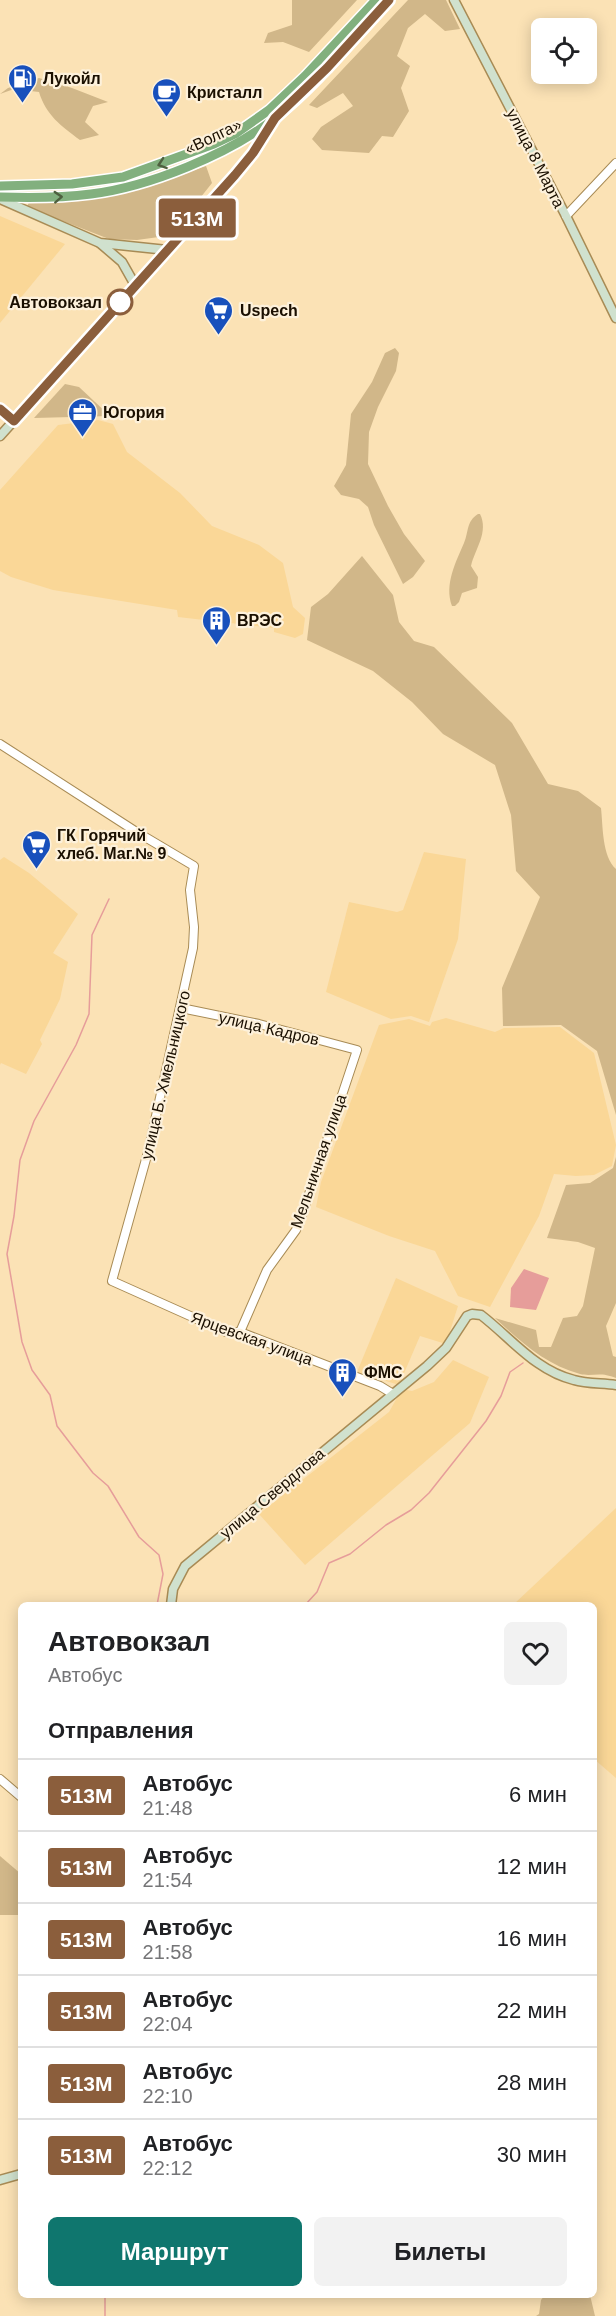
<!DOCTYPE html>
<html lang="ru">
<meta charset="utf-8">
<style>
:root{--surface:#fff;--page:#f2f2f2;--text:#202124;--muted:#757577;--line:#e0e0e0;--accent:#0f766e}
body{margin:0;font-family:Helvetica,sans-serif;background:var(--page);color:var(--text);height:100vh;display:flex;flex-direction:column;font-size:22px;white-space:nowrap}
*{box-sizing:border-box;margin:0}
p{font-size:20px;color:var(--muted)}
.icon{flex:none;width:33px;height:33px;fill:none;stroke:currentColor;stroke-width:2;stroke-linecap:round;stroke-linejoin:round}
.map{position:relative;flex:1;overflow:hidden}
.side{position:absolute;left:18px;top:1602px;width:579px;height:696px;display:flex;flex-direction:column;background:var(--surface);border-radius:9px;box-shadow:0 3px 15px #0003}
.side>*{flex:none}
.badge{padding:0 12px;border-radius:4px;font-size:21px;line-height:39px}
.buttons{position:absolute;left:531px;top:18px;display:grid;gap:12px}
.buttons a{display:grid;place-items:center;width:66px;height:66px;border-radius:9px;background:var(--surface);box-shadow:0 3px 15px #0003;font-size:30px}
.map>.badge{position:absolute;translate:-50% -50%;box-shadow:0 0 0 3px #fff}
h2{padding:0 30px;font-size:22px;line-height:54px}
.round{display:grid;place-items:center;flex:none;width:63px;height:63px;border-radius:9px;background:var(--page)}
.headline{display:flex;align-items:center;justify-content:space-between;height:102px;padding:0 30px}
h1{font-size:28px;font-weight:700;line-height:45px}
.action{display:flex;gap:12px;margin-top:auto;padding:12px 30px}
.action a{flex:1;height:69px;border-radius:9px;background:var(--accent);color:#fff;font-size:24px;font-weight:700;line-height:69px;text-align:center}
.action a+a{background:var(--page);color:var(--text)}
ul{padding:0;list-style:none}
li{display:flex;align-items:center;gap:18px;height:72px;padding:0 30px;border-top:2px solid var(--line)}
li div{flex:1}
li b{display:block;font-size:22px}
li em{font-style:normal}
li .badge{min-width:66px;font-weight:700;text-align:center}
.map>svg:first-child{display:block}
.built{fill:#fad797}
.green{fill:#d1b789}
.water{fill:#e69d9a}
.lines{fill:none;stroke-linecap:round;stroke-linejoin:round}
.stream{stroke:#e69d9a;stroke-width:1.5}
.tertiary-casing{stroke:#a88b55;stroke-width:10}
.secondary-casing{stroke:#a88b55;stroke-width:11}
.trunk-casing{stroke:#fff;stroke-width:12}
.tertiary{stroke:#fff;stroke-width:8}
.secondary{stroke:#d0e1ce;stroke-width:8}
.trunk{stroke:#82b07e;stroke-width:9}
.oneway{stroke:#4e603f}
.line-casing{stroke:#fff;stroke-width:14}
.line{stroke:#8b5e3c;stroke-width:9}
.stop-dot{fill:#fff;stroke:#8b5e3c;stroke-width:3}
.labels{text-anchor:middle;stroke-width:4.5;stroke-linejoin:round;paint-order:stroke}
.poi-label{font-size:16px;font-weight:bold;fill:#1a0f00;stroke:#fdf1db;text-anchor:start}
.street-label{font-size:16px;fill:#1a0f00;stroke:#fdf1db}
.stop-label{font-size:16px;font-weight:bold;fill:#1a0f00;stroke:#fdf1db;text-anchor:end}
</style>
<div class="map">
<svg width="616" height="2316" viewBox="0 0 616 2316">
<rect width="100%" height="100%" fill="#fbe2b5"/>
<!-- built -->
<g class="built">
<path d="M0,216L65,244L0,323Z"/>
<path d="M98,420L113,424L127,452L180,493L212,526L259,545L283,563L293,607L305,618L303,634L295,638L274,632V628L178,617L177,610L53,590L11,577L0,571V490L58,425Z"/>
<path d="M424,852L466,859L458,939L429,1022L411,1016L391,1019L326,992L349,902L397,912L403,910Z"/>
<path d="M4,857L29,873L78,914L53,953L68,962L60,999L40,1040L42,1044L26,1074L1,1063L0,1065V860Z"/>
<path d="M409,1019L430,1026L432,1022L446,1018L495,1032L504,1028L560,1027L594,1053L616,1145L612,1166L594,1175L576,1176L554,1174L539,1216L490,1307L458,1296L435,1251L389,1236L316,1207L321,1182L379,1025Z"/>
<path d="M396,1278L458,1306L446,1344L420,1336L399,1385L357,1372Z"/>
<path d="M453,1360L489,1377L470,1423L305,1565L259,1514L389,1412L402,1389L412,1391L434,1382Z"/>
<path d="M616,1508V1778L594,1759V1605H513Z"/>
</g>
<!-- green -->
<g class="green">
<path d="M292,0H357L309,52L283,42L264,43L268,33L292,25Z"/>
<path d="M408,0H446L460,29L445,31L425,14L408,28L397,56L410,66L401,88L409,111L393,137L382,136L369,153L322,150L312,139L321,127L353,106L343,93L317,108L309,105Z"/>
<path d="M39,78L72,88L108,102L93,106L85,122L99,135L80,140C61,126 46,115 39,92L14,89L0,94L8,88Z"/>
<path d="M206,166L212,183L189,212L166,236L137,240L109,239L27,207L29,202L79,201L125,192Z"/>
<path d="M395,348L399,353L396,371L378,407L369,432L368,464L388,506L404,534L425,561L413,577L403,584L374,525L368,507L359,499L341,495L334,486L346,465L351,414L372,382L385,353Z"/>
<path d="M65,384L79,387L110,416L34,418Z"/>
<path d="M478,514H480C489,532 475,549 471,566L478,577L477,588L462,593L459,602L455,606H452C444,584 456,562 464,543C469,531 466,522 478,514Z"/>
<path d="M362,556L393,595L399,622L414,641L434,647L512,723L548,784L578,791L601,808C603,827 602,856 616,869V1115L597,1051L561,1025L503,1026L502,988L540,897L516,871L511,815L495,765L443,734L412,702L373,671L307,640L311,607L328,594Z"/>
<path d="M616,1157V1303L606,1326L613,1356L616,1357V1378C599,1371 593,1377 580,1374C545,1364 521,1342 495,1318L536,1330L539,1347H551L563,1318L577,1316L583,1306L595,1248L578,1242L547,1238L566,1185L590,1183L613,1168Z"/>
<path d="M0,1856L21,1874V1915H0Z"/>
<path d="M545,2295H590L595,2316H536L539,2314L541,2300Z"/>
</g>
<!-- water -->
<path class="water" d="M524,1269L549,1278L536,1310L510,1307L511,1288Z"/>
<g class="lines">
<!-- stream -->
<g class="stream">
<path d="M109,899L92,935L89,1014L76,1045L34,1121L20,1160L14,1216L7,1254L22,1342L32,1370L50,1395L57,1426L93,1473L108,1486L139,1537L159,1555L163,1574L157,1605"/>
<path d="M305,1605L317,1592L329,1563L350,1554L386,1525L411,1510L429,1493L486,1421L501,1396L510,1372L523,1363"/>
<path d="M105,2295V2316"/>
</g>
<defs>
<g id="tertiary">
<path d="M566,216L616,163"/>
<path d="M0,744L135,831L194,866L190,890L194,927L193,948L148,1152L112,1281L226,1332H240L380,1386L393,1394"/>
<path d="M181,1008L259,1024L357,1050L302,1215L296,1230L267,1270L240,1332"/>
<path d="M0,1779L21,1797"/>
</g>
<g id="secondary">
<path d="M454,0L566,216L616,318"/>
<path d="M0,199L100,243L167,250"/>
<path d="M101,244L122,262L135,285"/>
<path d="M0,436L247,161L274,120"/>
<path d="M171,1605L173,1589L185,1566L427,1366L446,1348L467,1316L472,1314L481,1315C511,1338 536,1371 574,1380C587,1384 602,1383 616,1385"/>
<path d="M0,2180L21,2174"/>
</g>
<g id="trunk">
<path d="M0,186L72,184L123,177L214,144L235,134L269,110L305,76L376,0"/>
<path d="M0,197C31,198 61,198 91,194C148,187 230,154 275,118C317,85 352,40 389,0"/>
</g>
</defs>
<!-- tertiary casing -->
<use href="#tertiary" class="tertiary-casing"/>
<!-- secondary casing -->
<use href="#secondary" class="secondary-casing"/>
<!-- trunk casing -->
<use href="#trunk" class="trunk-casing"/>
<!-- tertiary -->
<use href="#tertiary" class="tertiary"/>
<!-- secondary -->
<use href="#secondary" class="secondary"/>
<!-- trunk -->
<use href="#trunk" class="trunk"/>
</g>
<!-- one-way arrows -->
<defs><path id="oneway-chevron" d="M-2-3.5L2.5 0L-2 3.5" fill="none" stroke-width="1.6" stroke-linecap="round" stroke-linejoin="round" transform="scale(1.5)"/></defs>
<g class="oneway">
<use href="#oneway-chevron" transform="translate(162 164) rotate(161)"/>
<use href="#oneway-chevron" transform="translate(58 197) rotate(-3)"/>
</g>
<g class="lines">
<defs>
<path id="line" d="M0,409L14,421L235,175L253,153L275,118L327,68L389,0"/>
</defs>
<!-- line casing -->
<use href="#line" class="line-casing"/>
<!-- line -->
<use href="#line" class="line"/>
</g>
<!-- icons -->
<defs>
<symbol id="fuel-pin" viewBox="-11 -11 22 30"><path d="M0 17L-7.5 6A9.5 9.5 0 1 1 7.5 6Z" fill="#1850bc" stroke="#fdf1db"/><path d="M-5.5-6h7V0h2V4h1.3V-2.5L3-4.5l.8-.8L6-3V5H2.5V1h-1V6h-7ZM-4.2-4.7v3.2H.2V-4.7Z" fill="#fff"/></symbol>
<symbol id="cafe-pin" viewBox="-11 -11 22 30"><path d="M0 17L-7.5 6A9.5 9.5 0 1 1 7.5 6Z" fill="#1850bc" stroke="#fdf1db"/><path d="M-5.5-4.5H6V0H3Q3 3.5 0 3.5H-2.5Q-5.5 3.5-5.5 0ZM3-3.2v2h1.7v-2ZM-6 4.5H4V6H-6Z" fill="#fff"/></symbol>
<symbol id="supermarket-pin" viewBox="-11 -11 22 30"><path d="M0 17L-7.5 6A9.5 9.5 0 1 1 7.5 6Z" fill="#1850bc" stroke="#fdf1db"/><path d="M-6-5.5h2.5l.6 2H6L4.5 2H-2.5L-4.4-4H-6ZM-1.5 3.2a1.3 1.3 0 1 0 .1 0ZM3 3.2a1.3 1.3 0 1 0 .1 0Z" fill="#fff"/></symbol>
<symbol id="office-pin" viewBox="-11 -11 22 30"><path d="M0 17L-7.5 6A9.5 9.5 0 1 1 7.5 6Z" fill="#1850bc" stroke="#fdf1db"/><path d="M-6-3h4V-5.5h4V-3h4V5H-6ZM-1-4.5V-3h2v-1.5ZM-6 0V1H6V0Z" fill="#fff"/></symbol>
<symbol id="building-pin" viewBox="-11 -11 22 30"><path d="M0 17L-7.5 6A9.5 9.5 0 1 1 7.5 6Z" fill="#1850bc" stroke="#fdf1db"/><path d="M-4-6H4V6H1V3H-1V6H-4ZM-2.5-4.3h1.7v1.8h-1.7ZM.8-4.3h1.7v1.8H.8ZM-2.5-1h1.7V.8h-1.7ZM.8-1h1.7V.8H.8Z" fill="#fff"/></symbol>
</defs>
<g fill-rule="evenodd">
<use href="#fuel-pin" x="6" y="62" width="33" height="45"/>
<use href="#cafe-pin" x="150" y="76" width="33" height="45"/>
<use href="#supermarket-pin" x="202" y="294" width="33" height="45"/>
<use href="#office-pin" x="66" y="396" width="33" height="45"/>
<use href="#building-pin" x="200" y="604" width="33" height="45"/>
<use href="#supermarket-pin" x="20" y="828" width="33" height="45"/>
<use href="#building-pin" x="326" y="1356" width="33" height="45"/>
</g>
<!-- markers -->
<circle class="stop-dot" cx="120" cy="302" r="12"/>
<g class="labels">
<!-- poi labels -->
<g class="poi-label">
<text x="43" y="84">Лукойл</text>
<text x="187" y="98">Кристалл</text>
<text x="240" y="316">Uspech</text>
<text x="103" y="418">Югория</text>
<text x="237" y="626">ВРЭС</text>
<text x="57" y="841">ГК Горячий<tspan x="57" dy="18">хлеб. Маг.№ 9</tspan></text>
<text x="364" y="1378">ФМС</text>
</g>
<!-- street labels -->
<g class="street-label">
<text transform="translate(213 136) rotate(-26)" y="6">«Волга»</text>
<text transform="translate(536 158) rotate(63)" y="6">улица 8 Марта</text>
<text transform="translate(269 1028) rotate(13)" y="6">улица Кадров</text>
<text transform="translate(165 1075) rotate(-77)" y="6">улица Б. Хмельницкого</text>
<text transform="translate(318 1161) rotate(-71)" y="6">Мельничная улица</text>
<text transform="translate(252 1338) rotate(20)" y="6">Ярцевская улица</text>
<text transform="translate(272 1493) rotate(-40)" y="6">улица Свердлова</text>
</g>
<!-- stop labels -->
<g class="stop-label">
<text x="102" y="308">Автовокзал</text>
</g>
</g>
</svg>
<div class="buttons">
<a><svg class="icon" aria-label="locate" viewBox="0 0 24 24"><circle cx="12" cy="12" r="6"/><path d="M12 2v4M12 18v4M2 12h4M18 12h4"/></svg></a>
</div>
<b class="badge" style="left:197px;top:218px;background:#8b5e3c;color:#fff">513М</b>
<section class="side">
<div class="headline"><div><h1>Автовокзал</h1><p>Автобус</p></div><a class="round"><svg class="icon" aria-label="heart" viewBox="0 0 24 24"><path d="M12 20l-8-8c-3-5 5-10 8-4 3-6 11-1 8 4z"/></svg></a></div>
<h2>Отправления</h2>
<ul>
<li><span class="badge" style="background:#8b5e3c;color:#fff">513М</span><div><b>Автобус</b><p>21:48</p></div><em>6 мин</em></li>
<li><span class="badge" style="background:#8b5e3c;color:#fff">513М</span><div><b>Автобус</b><p>21:54</p></div><em>12 мин</em></li>
<li><span class="badge" style="background:#8b5e3c;color:#fff">513М</span><div><b>Автобус</b><p>21:58</p></div><em>16 мин</em></li>
<li><span class="badge" style="background:#8b5e3c;color:#fff">513М</span><div><b>Автобус</b><p>22:04</p></div><em>22 мин</em></li>
<li><span class="badge" style="background:#8b5e3c;color:#fff">513М</span><div><b>Автобус</b><p>22:10</p></div><em>28 мин</em></li>
<li><span class="badge" style="background:#8b5e3c;color:#fff">513М</span><div><b>Автобус</b><p>22:12</p></div><em>30 мин</em></li>
</ul>
<div class="action"><a>Маршрут</a><a>Билеты</a></div>
</section>
</div>
